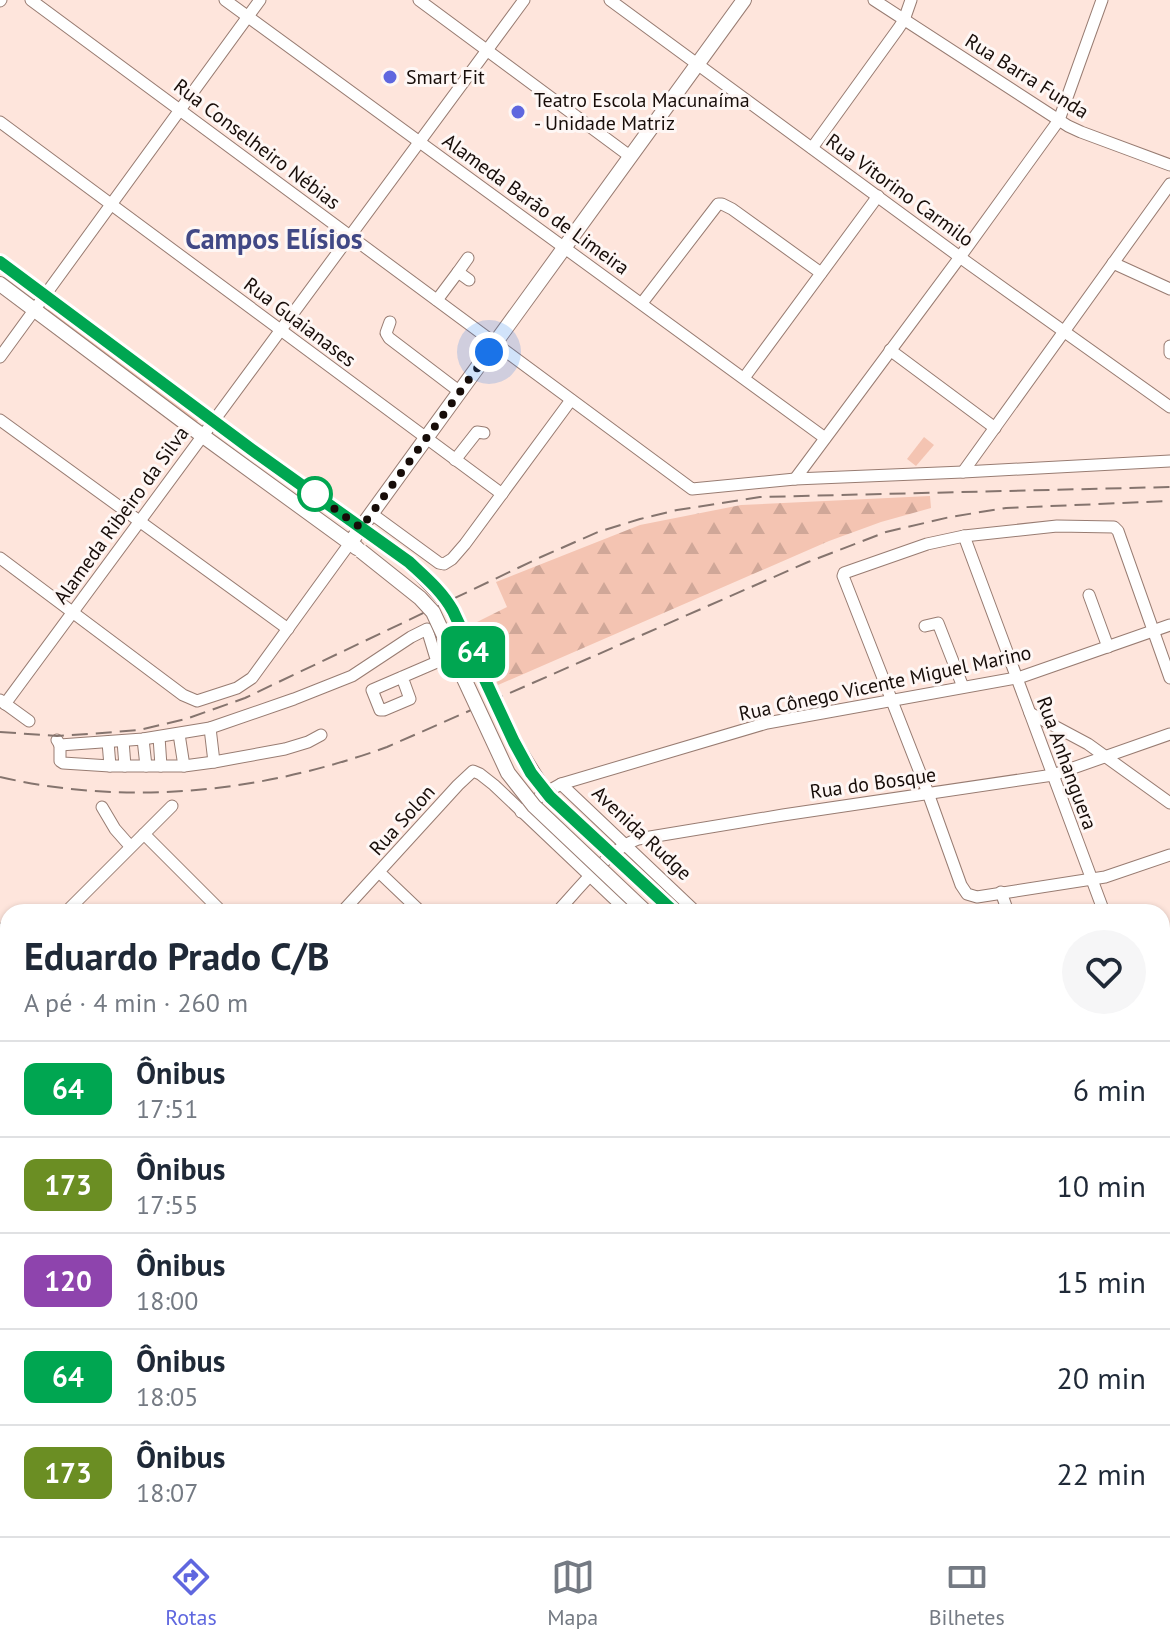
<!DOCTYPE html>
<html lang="pt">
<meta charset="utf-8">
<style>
:root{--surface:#fff;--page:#f6f6f7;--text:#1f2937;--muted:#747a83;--line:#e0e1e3;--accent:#5f67df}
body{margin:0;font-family:"PT Sans",sans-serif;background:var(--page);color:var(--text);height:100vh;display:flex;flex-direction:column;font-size:30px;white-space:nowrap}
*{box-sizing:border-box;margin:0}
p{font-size:26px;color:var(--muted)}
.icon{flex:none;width:44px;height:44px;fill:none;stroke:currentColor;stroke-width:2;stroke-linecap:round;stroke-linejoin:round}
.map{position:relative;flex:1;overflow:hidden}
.panel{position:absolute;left:0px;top:904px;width:1170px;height:632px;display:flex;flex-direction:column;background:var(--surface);border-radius:24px 24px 0 0;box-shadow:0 2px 6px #0004}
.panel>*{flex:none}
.badge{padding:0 16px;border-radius:12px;font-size:28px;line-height:52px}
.you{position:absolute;width:40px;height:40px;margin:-20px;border:6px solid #fff;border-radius:50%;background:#1a73e8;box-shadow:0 0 0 12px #1a73e833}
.map>.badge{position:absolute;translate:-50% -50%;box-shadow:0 0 0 4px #fff}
.round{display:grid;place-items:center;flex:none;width:84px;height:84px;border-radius:42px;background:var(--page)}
.head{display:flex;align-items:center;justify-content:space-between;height:136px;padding:0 24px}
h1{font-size:38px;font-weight:600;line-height:60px}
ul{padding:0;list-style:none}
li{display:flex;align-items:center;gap:24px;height:96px;padding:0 24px;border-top:2px solid var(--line)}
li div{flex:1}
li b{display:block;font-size:30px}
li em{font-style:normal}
li .badge{min-width:88px;font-weight:700;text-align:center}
.menu{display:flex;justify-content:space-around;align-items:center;height:112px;border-top:2px solid var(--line);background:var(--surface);font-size:22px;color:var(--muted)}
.menu a{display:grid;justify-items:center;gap:4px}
.menu .on{color:var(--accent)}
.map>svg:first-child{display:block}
.green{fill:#f4c4b2}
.forest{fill:url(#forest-firs)}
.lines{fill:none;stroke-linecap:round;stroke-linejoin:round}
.minor-casing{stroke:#987c72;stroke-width:13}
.major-casing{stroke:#987c72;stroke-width:16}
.minor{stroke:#fff;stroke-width:11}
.major{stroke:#fff;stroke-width:14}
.rail{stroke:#85746e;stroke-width:2;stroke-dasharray:16 8;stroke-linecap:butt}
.major-bridge-casing{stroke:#987c72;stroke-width:16;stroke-linecap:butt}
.major-bridge{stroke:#fff;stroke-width:14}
.line-casing{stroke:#fff;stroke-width:18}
.line{stroke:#00a651;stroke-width:12}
.walk{stroke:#170d09;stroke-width:8;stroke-dasharray:0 14.4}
.poi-dot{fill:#5f67df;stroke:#fef7f5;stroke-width:3}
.stop-dot{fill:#fff;stroke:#00a651;stroke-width:4}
.labels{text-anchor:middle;stroke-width:6;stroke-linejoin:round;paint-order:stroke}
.street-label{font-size:20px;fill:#170d09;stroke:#fef7f5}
.poi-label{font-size:20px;fill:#170d09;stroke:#fef7f5;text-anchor:start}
.district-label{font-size:28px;font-weight:bold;fill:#414885;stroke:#fef7f5}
</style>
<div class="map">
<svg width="1170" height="1536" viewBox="0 0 1170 1536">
<defs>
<pattern id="forest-firs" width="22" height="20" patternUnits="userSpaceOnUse" patternTransform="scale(2)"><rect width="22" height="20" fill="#f4c4b2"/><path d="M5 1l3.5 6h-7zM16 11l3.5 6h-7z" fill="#d0a798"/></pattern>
</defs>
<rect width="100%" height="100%" fill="#fee5dc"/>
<!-- green -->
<g class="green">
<path d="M51,307L201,417L196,423L47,311Z"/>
<path d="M924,437L934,445L916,466L907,459Z"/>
</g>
<!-- forest -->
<path class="forest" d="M930,496L931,508L881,522L829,541L498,685L471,625L507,607L496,582L640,525L741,505Z"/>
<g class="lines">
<defs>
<g id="minor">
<path d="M31,0L692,489L795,479L963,472L1170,461"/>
<path d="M225,0L825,438"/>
<path d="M419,0L631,157"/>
<path d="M610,0L968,263L1170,407"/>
<path d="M874,0L1068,126L1081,132L1170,165"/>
<path d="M0,1L1,0"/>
<path d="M0,122L502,494"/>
<path d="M812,148L898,29L904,20L911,0"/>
<path d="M1113,263L1170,289"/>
<path d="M458,272L468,258"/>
<path d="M437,300L458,272L469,280"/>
<path d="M642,303L718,204H722L732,209L821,273"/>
<path d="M390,322L386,333L389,338L460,392"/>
<path d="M1170,346V353"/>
<path d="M890,350L995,428"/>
<path d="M0,357L260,0"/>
<path d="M744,378L878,196"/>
<path d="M0,420L288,629"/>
<path d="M455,460L477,432L484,433"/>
<path d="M963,472L1170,184"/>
<path d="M795,479L960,257L1059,120L1102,0"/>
<path d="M372,514L439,563L444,564L452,559L465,544L571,400"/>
<path d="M964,536L1104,912"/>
<path d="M0,558L183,695L197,701L237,688L252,678L350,543"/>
<path d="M1089,595L1108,647"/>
<path d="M925,626L938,623L963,687"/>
<path d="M1170,678L1118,531L1114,527L1057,526L964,536L927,544L844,573L843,576L928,793L961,885L967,894L977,897L1105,877L1170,855"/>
<path d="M0,700L29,721"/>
<path d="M5,704L524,0"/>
<path d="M1030,713L1088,744L1170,803"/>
<path d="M210,728L214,762"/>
<path d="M179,734L184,766"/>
<path d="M159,737L161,766"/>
<path d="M143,739L146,766"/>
<path d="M57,740L60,745L143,739L210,728L294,699L352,676L411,637L427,629L437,662L372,690L380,710H384L410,699L402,677"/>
<path d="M123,741L125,766"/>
<path d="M108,742L110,766"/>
<path d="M60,745V761L63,763L110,766H184L214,762L285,749L308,742L321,735"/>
<path d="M561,784L696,912"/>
<path d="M102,807L115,829L130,846"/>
<path d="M521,812L543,794L561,784L767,723L1021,677L1170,625"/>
<path d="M144,834L222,912"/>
<path d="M379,872L421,912"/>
<path d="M1001,892L1008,912"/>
<path d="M66,912L172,806"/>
<path d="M342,912L458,785L473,771L480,774L494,785L628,912"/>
<path d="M557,912C578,890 610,848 638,839L783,815L1053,775L1170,734"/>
<path d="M0,929L8,937"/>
<path d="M0,980L8,972"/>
<path d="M0,1079L8,1087"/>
<path d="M1162,1225L1170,1221"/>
<path d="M0,1257L8,1270"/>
<path d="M0,1430L8,1438"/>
<path d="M0,1482L8,1473"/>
<path d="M163,1528L167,1536"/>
<path d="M456,1528L464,1536"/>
<path d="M610,1528L618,1536"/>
<path d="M830,1528L839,1536"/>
<path d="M124,1536L132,1528"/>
<path d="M341,1536L349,1528"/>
<path d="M979,1536L987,1528"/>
</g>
<g id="major">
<path d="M0,262L251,449L367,532"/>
<path d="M0,284L192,428L357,548"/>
<path d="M350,543L744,0"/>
<path d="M1162,1068L1170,1065"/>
<path d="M1162,1084L1170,1081"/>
<path d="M1162,1363L1170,1371"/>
<path d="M1162,1394L1170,1402"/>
<path d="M536,1536L544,1528"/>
<path d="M560,1536L569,1528"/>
</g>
</defs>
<!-- minor casing -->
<use href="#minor" class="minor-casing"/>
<!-- major casing -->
<use href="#major" class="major-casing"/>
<!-- minor -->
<use href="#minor" class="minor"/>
<!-- major -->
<use href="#major" class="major"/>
<!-- rail -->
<g class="rail">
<path d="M0,732L57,736L88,734L139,730L186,719L245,698L541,557L598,532L640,519L677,510L760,497L1170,487"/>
<path d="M0,777C130,807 263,792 387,747L808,562L886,532L950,517L1006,508L1170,501"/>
</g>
<defs>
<g id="major-bridge">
<path d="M373,537L409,562L448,603L463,630L514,742L542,787L562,809L674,912"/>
<path d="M361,551L420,598L433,612L508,773L534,806L646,912"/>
</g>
</defs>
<!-- major-bridge casing -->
<use href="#major-bridge" class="major-bridge-casing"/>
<!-- major-bridge -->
<use href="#major-bridge" class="major-bridge"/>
</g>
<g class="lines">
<defs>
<path id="line" d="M0,262L251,449L409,562C425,577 442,591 453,611L514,742L531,773L550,797L674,912"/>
</defs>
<!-- line casing -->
<use href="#line" class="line-casing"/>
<!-- line -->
<use href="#line" class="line"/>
<!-- walk -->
<path class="walk" d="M315,494L313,493L361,528L489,352"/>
</g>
<!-- markers -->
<g class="poi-dot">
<circle cx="390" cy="77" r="8"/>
<circle cx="518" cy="112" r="8"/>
</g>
<circle class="stop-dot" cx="315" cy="494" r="16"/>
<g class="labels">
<!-- street labels -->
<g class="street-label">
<text transform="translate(1027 76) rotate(32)" y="7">Rua Barra Funda</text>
<text transform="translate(257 144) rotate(37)" y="7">Rua Conselheiro Nébias</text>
<text transform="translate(900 190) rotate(36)" y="7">Rua Vitorino Carmilo</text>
<text transform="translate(536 204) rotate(36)" y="7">Alameda Barão de Limeira</text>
<text transform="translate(300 322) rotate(37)" y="7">Rua Guaianases</text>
<text transform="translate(121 515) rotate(-54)" y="7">Alameda Ribeiro da Silva</text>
<text transform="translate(885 683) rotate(-12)" y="7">Rua Cônego Vicente Miguel Marino</text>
<text transform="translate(1067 763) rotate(70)" y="7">Rua Anhanguera</text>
<text transform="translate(873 783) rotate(-8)" y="7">Rua do Bosque</text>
<text transform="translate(402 820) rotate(-48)" y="7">Rua Solon</text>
<text transform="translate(642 833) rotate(43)" y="7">Avenida Rudge</text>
</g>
<!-- poi labels -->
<g class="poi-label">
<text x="406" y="84">Smart Fit</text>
<text x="534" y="107">Teatro Escola Macunaíma<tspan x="534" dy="23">- Unidade Matriz</tspan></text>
</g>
<!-- district labels -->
<g class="district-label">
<text x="274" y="249">Campos Elísios</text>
</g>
</g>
</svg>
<div class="you" style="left:489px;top:352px"></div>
<b class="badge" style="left:473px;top:652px;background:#00a651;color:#fff">64</b>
<section class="panel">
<div class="head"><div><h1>Eduardo Prado C/B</h1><p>A pé · 4 min · 260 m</p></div><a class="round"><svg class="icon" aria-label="heart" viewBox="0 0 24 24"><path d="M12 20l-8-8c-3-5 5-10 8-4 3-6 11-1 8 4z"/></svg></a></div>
<ul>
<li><span class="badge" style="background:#00a651;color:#fff">64</span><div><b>Ônibus</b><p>17:51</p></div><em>6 min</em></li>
<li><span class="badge" style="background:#6b8e23;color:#fff">173</span><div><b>Ônibus</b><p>17:55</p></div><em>10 min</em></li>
<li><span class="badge" style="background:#8e44ad;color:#fff">120</span><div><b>Ônibus</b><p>18:00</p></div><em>15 min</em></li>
<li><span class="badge" style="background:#00a651;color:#fff">64</span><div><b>Ônibus</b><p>18:05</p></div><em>20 min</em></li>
<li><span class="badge" style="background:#6b8e23;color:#fff">173</span><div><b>Ônibus</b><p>18:07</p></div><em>22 min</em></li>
</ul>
</section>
</div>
<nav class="menu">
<a class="on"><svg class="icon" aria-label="directions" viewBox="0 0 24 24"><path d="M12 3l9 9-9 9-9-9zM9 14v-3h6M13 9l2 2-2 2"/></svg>Rotas</a>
<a><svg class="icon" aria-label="map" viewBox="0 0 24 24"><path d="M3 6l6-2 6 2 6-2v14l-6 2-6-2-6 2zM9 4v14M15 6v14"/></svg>Mapa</a>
<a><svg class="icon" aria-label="tickets" viewBox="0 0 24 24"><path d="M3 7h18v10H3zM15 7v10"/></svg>Bilhetes</a>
</nav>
